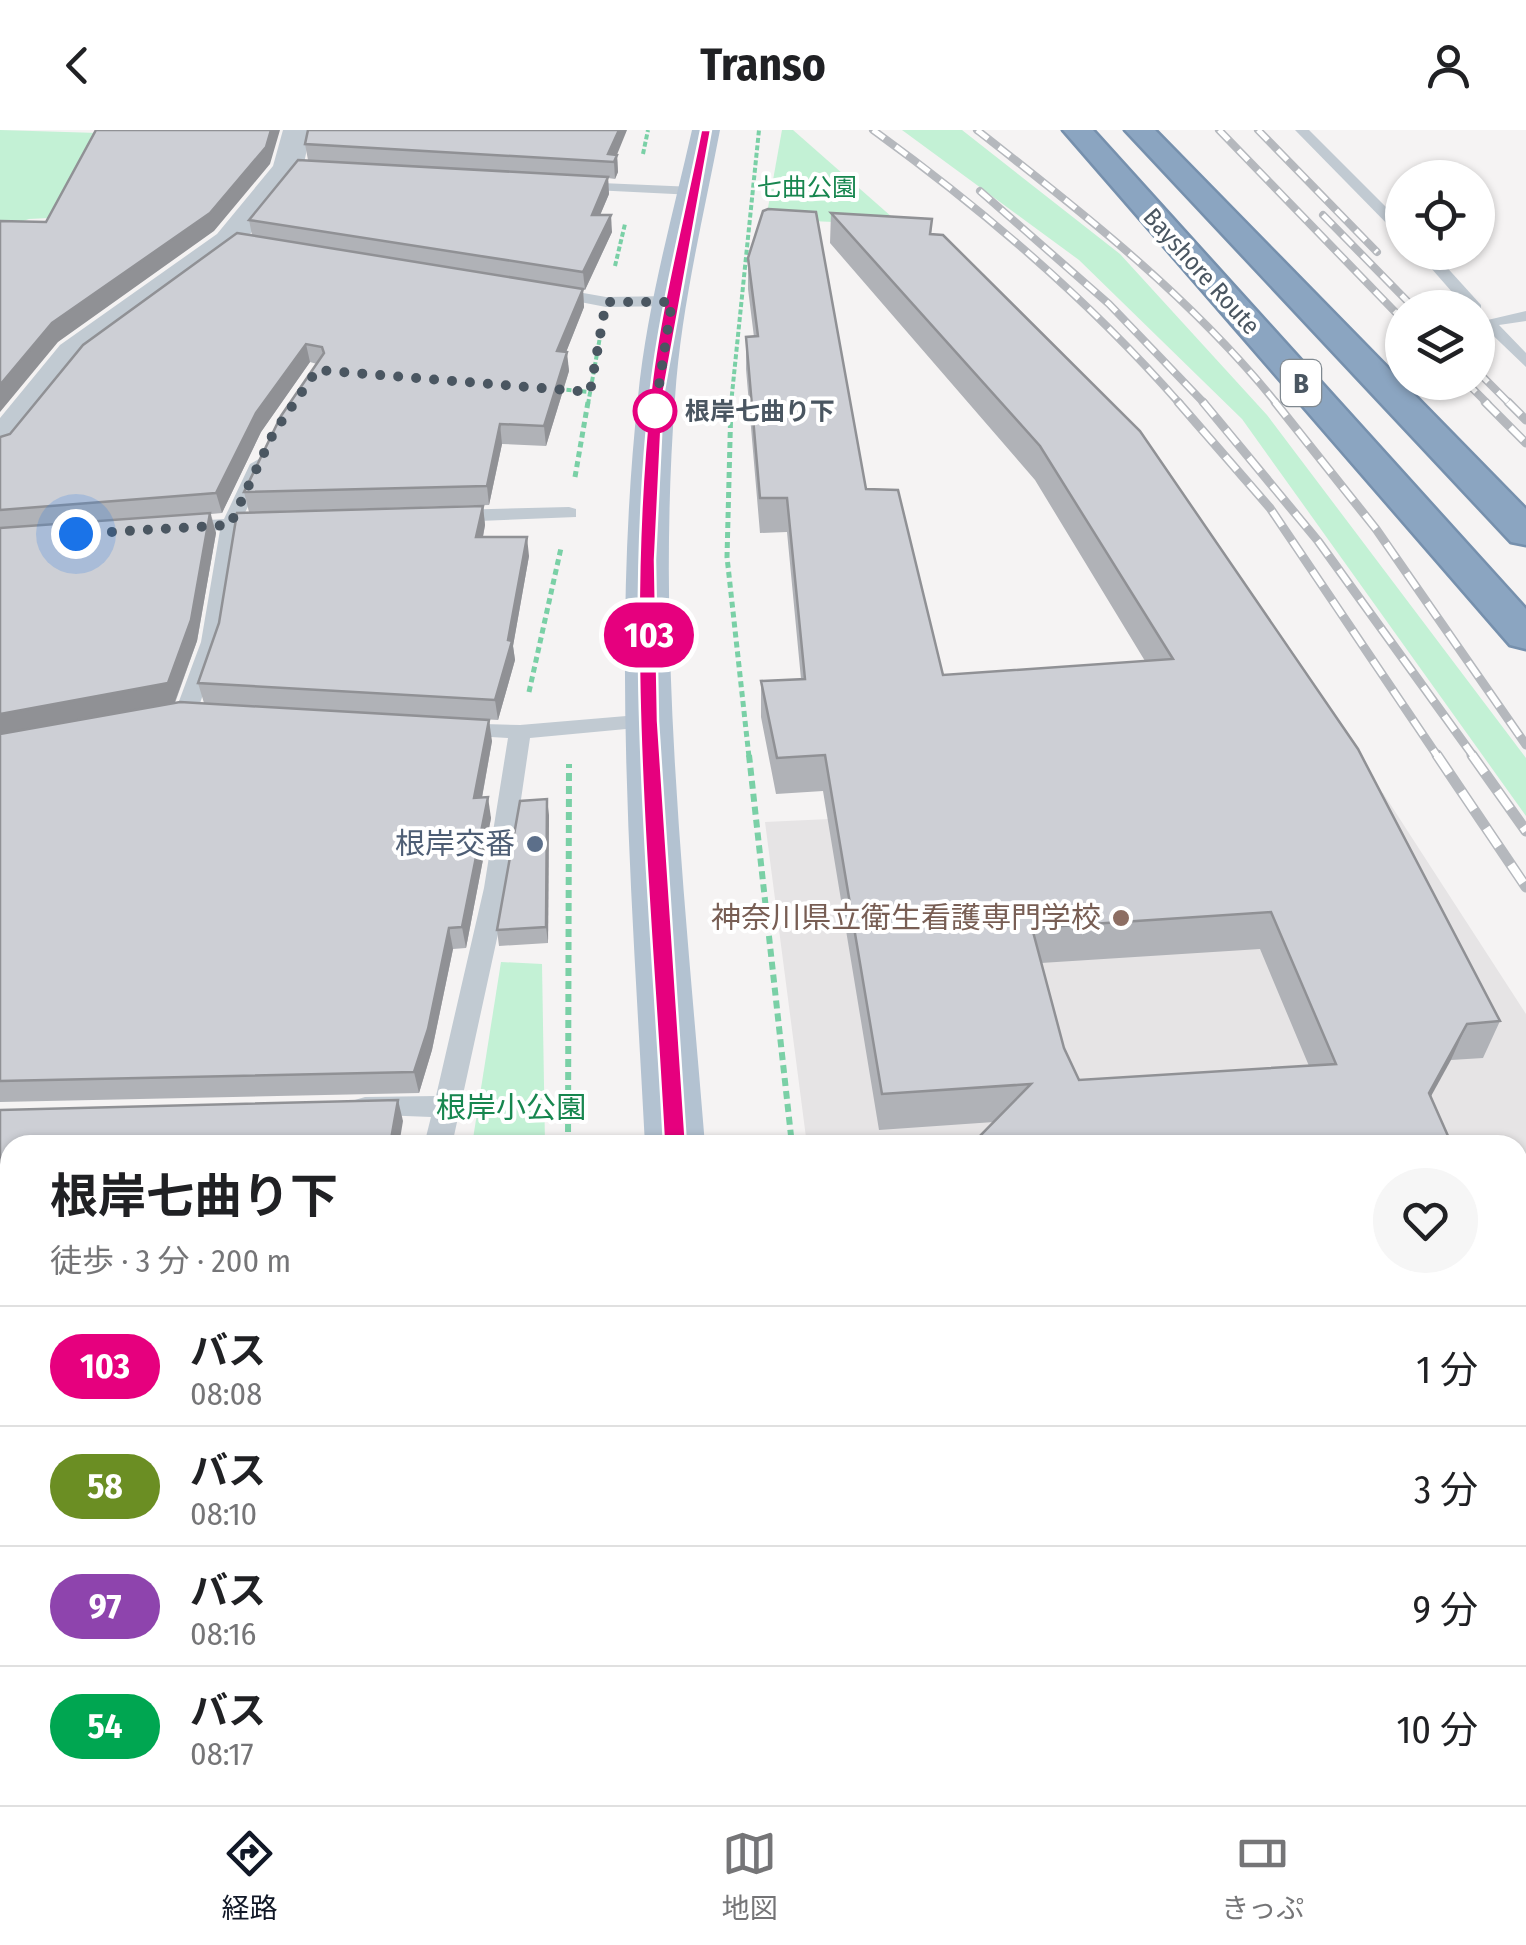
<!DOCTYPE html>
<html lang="ja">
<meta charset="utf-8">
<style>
:root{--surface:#fff;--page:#f6f6f6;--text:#202124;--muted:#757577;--line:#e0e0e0;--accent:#111827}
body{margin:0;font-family:"Fira Sans Condensed","Noto Sans JP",sans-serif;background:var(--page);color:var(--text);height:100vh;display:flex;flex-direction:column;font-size:38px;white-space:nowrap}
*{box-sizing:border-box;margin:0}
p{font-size:32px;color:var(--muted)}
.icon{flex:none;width:55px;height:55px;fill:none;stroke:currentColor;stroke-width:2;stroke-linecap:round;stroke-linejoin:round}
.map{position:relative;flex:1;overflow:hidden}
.side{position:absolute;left:0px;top:1005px;width:1528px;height:670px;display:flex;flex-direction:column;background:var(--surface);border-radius:30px 30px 0 0;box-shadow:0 2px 8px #0004}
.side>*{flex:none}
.badge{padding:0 20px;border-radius:32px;font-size:35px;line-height:65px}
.fabs{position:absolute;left:1385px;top:30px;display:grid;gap:20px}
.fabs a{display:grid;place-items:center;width:110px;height:110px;border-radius:50%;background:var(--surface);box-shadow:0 2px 8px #0004;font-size:50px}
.you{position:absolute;width:50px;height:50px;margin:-25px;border:8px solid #fff;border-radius:50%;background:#1a73e8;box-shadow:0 0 0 15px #1a73e833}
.map>.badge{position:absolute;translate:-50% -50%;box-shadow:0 0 0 5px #fff}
.round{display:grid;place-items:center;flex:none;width:105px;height:105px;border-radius:52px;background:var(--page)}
.head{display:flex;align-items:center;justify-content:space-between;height:170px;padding:0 50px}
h1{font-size:48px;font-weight:700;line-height:75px}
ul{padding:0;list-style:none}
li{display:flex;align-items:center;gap:30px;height:120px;padding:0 50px;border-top:2px solid var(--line)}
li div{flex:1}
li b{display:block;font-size:38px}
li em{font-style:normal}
li .badge{min-width:110px;font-weight:700;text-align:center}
header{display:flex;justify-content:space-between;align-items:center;height:130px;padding:0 50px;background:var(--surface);font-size:45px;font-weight:700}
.tab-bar{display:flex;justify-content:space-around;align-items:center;height:140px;border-top:2px solid var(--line);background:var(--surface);font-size:28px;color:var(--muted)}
.tab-bar a{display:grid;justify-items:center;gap:5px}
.tab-bar .current{color:var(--accent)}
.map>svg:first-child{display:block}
.education{fill:#e6e4e5}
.green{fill:#c3f1d5}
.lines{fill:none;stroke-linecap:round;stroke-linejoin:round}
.motorway-casing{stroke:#7690ad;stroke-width:5}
.path-far3{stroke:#7ad0a6;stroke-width:4;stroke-dasharray:5 2.5;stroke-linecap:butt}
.path-far2{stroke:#7ad0a6;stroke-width:5;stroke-dasharray:6 4;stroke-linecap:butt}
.path-far1{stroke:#7ad0a6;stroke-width:6;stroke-dasharray:8 5;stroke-linecap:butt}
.path{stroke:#7ad0a6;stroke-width:8;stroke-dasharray:10 6;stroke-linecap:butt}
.service{fill:#c1cad2;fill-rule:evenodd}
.tertiary{fill:#c1cad2;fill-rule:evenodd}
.primary{fill:#b3c2d1;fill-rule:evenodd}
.motorway{fill:#8ba5c1;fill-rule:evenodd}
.rail-far2-casing{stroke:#b5b8bd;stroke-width:8}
.rail-far1-casing{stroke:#b5b8bd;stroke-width:9}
.rail-casing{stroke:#b5b8bd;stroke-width:11}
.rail-far2{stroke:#fff;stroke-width:5;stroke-dasharray:14;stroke-linecap:butt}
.rail-far1{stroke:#fff;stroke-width:6;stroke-dasharray:18;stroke-linecap:butt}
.rail{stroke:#fff;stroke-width:8;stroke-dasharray:22;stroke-linecap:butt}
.wall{fill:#b0b2b7;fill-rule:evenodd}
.shaded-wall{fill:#909195}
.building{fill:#cdcfd5;stroke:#909195;stroke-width:2.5;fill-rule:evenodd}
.line{fill:#e6007e;stroke:#fff;stroke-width:2.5}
.walk{stroke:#4a5661;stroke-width:10;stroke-dasharray:0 18}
.stop-dot{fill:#fff;stroke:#e6007e;stroke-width:5}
.service-dot{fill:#5c6f8a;stroke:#fff;stroke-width:4}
.education-dot{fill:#8d6e63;stroke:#fff;stroke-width:4}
.labels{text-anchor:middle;stroke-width:8;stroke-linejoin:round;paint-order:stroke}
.far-park-label{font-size:25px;fill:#17864f;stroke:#fff}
.far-street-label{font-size:25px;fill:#4a5661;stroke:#fff}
.far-stop-label{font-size:25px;font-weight:bold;fill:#4a5661;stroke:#fff;text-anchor:start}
.shield{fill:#fff;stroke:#808990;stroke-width:2.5}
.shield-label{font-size:28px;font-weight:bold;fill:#4a5661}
.service-label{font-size:30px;fill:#4e5e75;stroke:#fff;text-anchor:end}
.education-label{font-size:30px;fill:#785e54;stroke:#fff;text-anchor:end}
.park-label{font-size:30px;fill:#17864f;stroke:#fff}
</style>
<header><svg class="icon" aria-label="back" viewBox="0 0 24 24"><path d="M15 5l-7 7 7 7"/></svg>Transo<svg class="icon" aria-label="person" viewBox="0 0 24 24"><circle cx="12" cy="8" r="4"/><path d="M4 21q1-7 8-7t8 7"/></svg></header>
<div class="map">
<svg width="1526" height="1675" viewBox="0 0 1526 1675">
<rect width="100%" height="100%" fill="#f5f3f3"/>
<!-- education -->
<g class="education">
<path d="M1383,663L1526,884V1045L1518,1046V1015H807L765,692Z"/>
<path d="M1518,1217L1526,1233V1368L1518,1395Z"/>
<path d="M1518,1578L1526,1596V1675H871V1665H1518Z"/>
</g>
<!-- green -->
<g class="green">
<path d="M0,0L98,3L69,49L90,86L29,89L0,99Z"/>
<path d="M782,0H793L901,95L766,89Z"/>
<path d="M902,0H962L1120,124L1267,285L1526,628V686L1242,289L1079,130Z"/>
<path d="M501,832L542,834L545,1015H472Z"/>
</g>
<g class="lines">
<defs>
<g id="motorway">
<path d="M1063,0H1093L1526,479V519L1510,515Z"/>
<path d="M1125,0H1155L1526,379V415L1511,412Z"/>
</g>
</defs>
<!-- motorway casing -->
<use href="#motorway" class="motorway-casing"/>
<!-- path-far3 -->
<g class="path-far3">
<path d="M643,24L648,0"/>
<path d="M615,136L625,94"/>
<path d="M559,259L590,262"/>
<path d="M588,274L600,207"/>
<path d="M731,274L759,0"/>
</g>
<!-- path-far2 -->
<g class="path-far2">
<path d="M731,272L727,427L749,627"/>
<path d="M575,347L588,272"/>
<path d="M529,562L561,418"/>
</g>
<!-- path-far1 -->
<g class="path-far1">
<path d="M749,625L792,1015"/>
<path d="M568,1015L569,634"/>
</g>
<!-- path -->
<g class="path">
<path d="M556,1665V1675"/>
<path d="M845,1665V1675"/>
</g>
<!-- service -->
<g class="service">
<path d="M1295,0H1309L1402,93V105L1397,104Z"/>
<path d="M578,52L694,57L701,61L694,65L573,59V53Z"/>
<path d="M1417,122H1433L1481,175V181L1466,178Z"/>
<path d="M549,157L606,167L672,166L680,171L672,176L606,177L544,165V159Z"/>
<path d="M1526,181V191L1499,195L1526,223V237L1479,192Z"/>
<path d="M259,329L268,334L243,387L269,385L278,391L269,397L239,399L221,512L197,582L194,587H178L175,582L201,512L220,400L180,404L171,398L180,392L224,389L250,334Z"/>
<path d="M569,377L576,379V387L454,392L445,386L454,380Z"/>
<path d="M650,584L661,591L658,596L530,608L508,758L452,1015H424L431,987L355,984L352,977L355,970L365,967L436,966L484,758L508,608L456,605L445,598L448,593L520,595Z"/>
<path d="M277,1665H313L311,1675H275Z"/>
</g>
<!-- tertiary -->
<path class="tertiary" d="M283,0H311L303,38L239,118L86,231L14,321L0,325V288L60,215L217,104L273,36Z"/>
<!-- primary -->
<g class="primary">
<path d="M692,0H720C703,89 681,178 675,268C656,517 685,767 705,1015H645C632,766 611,515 638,267C647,176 672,88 692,0Z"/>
<path d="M646,1665H726L727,1675H645Z"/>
</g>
<!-- motorway -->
<use href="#motorway" class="motorway"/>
<defs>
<g id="rail-far2">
<path d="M873,0C985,81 1089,170 1180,274"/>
<path d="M977,0C1083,83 1192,168 1277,274"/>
<path d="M1219,0L1402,189"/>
<path d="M1258,0L1377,122"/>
<path d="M980,61L1109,174L1205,274"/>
<path d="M1323,85L1414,178"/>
<path d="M1478,242L1510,274"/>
<path d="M1466,252L1488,274"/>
</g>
<g id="rail-far1">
<path d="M1178,272L1270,378L1438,627"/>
<path d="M1203,272L1318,411L1474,627"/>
<path d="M1275,272L1376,399L1526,615"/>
<path d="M1485,272L1526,313"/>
<path d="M1508,272L1526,290"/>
</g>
<g id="rail">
<path d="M1437,625L1526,757"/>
<path d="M1472,625L1526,701"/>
</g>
</defs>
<!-- rail-far2 casing -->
<use href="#rail-far2" class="rail-far2-casing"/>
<!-- rail-far1 casing -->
<use href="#rail-far1" class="rail-far1-casing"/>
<!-- rail casing -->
<use href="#rail" class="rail-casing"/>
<!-- rail-far2 -->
<use href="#rail-far2" class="rail-far2"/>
<!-- rail-far1 -->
<use href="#rail-far1" class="rail-far1"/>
<!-- rail -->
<use href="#rail" class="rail"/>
</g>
<!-- wall -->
<g class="wall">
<path d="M305,14L617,25L618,42L615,49L608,48L609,64L600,85L612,102L585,160H583L584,177L566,222L569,241L546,316L502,314L489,375L249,382L244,362L317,234L310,232L261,302L222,383L211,384L216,403L197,511L175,573L492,611L482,668L491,688L466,818L453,819L432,920L419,963L0,972V307L10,304L252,105L249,90L308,30Z"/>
<path d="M831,83L932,89L931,104L1500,891L1483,928L1451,930L994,992L879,1000L823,661L776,664L761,587V551L801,549L787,402L760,403L746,239V207H754L748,159V128L866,359L943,545L1145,531L1035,350L830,113ZM1260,819L1309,936L1079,950L1064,918L1041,833Z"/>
<path d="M483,376L485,395L483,407L529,426L513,516L515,530L498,590L204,573L198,553L219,493Z"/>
<path d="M549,685L548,813L499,816L497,800Z"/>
<path d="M0,980L403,991L10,1015V1468L0,1467Z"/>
<path d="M1526,1046V1146L1518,1131V1047Z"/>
</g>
<!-- shaded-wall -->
<g class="shaded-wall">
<path d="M271,0H280L270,34L214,101L58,212L0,282V255L52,193Z"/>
<path d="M619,0H627L614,32L608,24Z"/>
<path d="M617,25L618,42L615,49L614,32Z"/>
<path d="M608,47L609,64L593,102L592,85Z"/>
<path d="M611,85L612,102L585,160L583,142Z"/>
<path d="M583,159L584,177L559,240L557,221Z"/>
<path d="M306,214L310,232L261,302L222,383L216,363L256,283Z"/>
<path d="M567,222L569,241L546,316L544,296Z"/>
<path d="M500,294L502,314L489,375L487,356Z"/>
<path d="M483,376L485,395L479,427L476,407Z"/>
<path d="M210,383L216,403L197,511L174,574L0,606V584Z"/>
<path d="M527,407L529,426L513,516L515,530L498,590L495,570Z"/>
<path d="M489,590L492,611L478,689L474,668Z"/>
<path d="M488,667L491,688L466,818L462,797Z"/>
<path d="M547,669L549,685L548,813L546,797Z"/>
<path d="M449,798L453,819L432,920L419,963L414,942Z"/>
<path d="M1467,894L1451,930L1413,999L1429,963Z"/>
<path d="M398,970L403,991L399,1015H390Z"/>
<path d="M235,1665H248L246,1675H233Z"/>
<path d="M502,1665H509L508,1675H501Z"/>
</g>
<!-- building -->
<g class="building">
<path d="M96,0H271L266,17L210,83L52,193L0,255V91L46,92Z"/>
<path d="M308,0H619L608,24L617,25L614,32L305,14Z"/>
<path d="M298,30L608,47L592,85H611L583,142L249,90Z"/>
<path d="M768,79L816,82L866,359L898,360L943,545L1173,529L1040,316L831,83L932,89L930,104L943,105L1140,301L1358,619L1500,891L1467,894L1429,963L1452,1015H971L1031,954L882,964L825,625L777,628L761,551L805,549L787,368H760L746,207L758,206L748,128L763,81ZM1271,782L1336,934L1079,950L1064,918L1032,798Z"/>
<path d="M237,103L583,159L557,221L567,222L544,296L500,294L487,356L244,362L281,286L324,223L322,217L306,214L256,283L216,363L0,380V307L10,304L83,215Z"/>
<path d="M483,376L476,407H527L508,510L512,511L495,570L198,553L219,493L237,383Z"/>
<path d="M210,383L191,490L168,553L0,584V398Z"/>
<path d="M180,572L489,590L474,668L488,667L462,797L449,798L428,899L414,942L0,951V604Z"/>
<path d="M547,669L546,797L497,800L520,671Z"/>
<path d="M398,970L390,1015H10V1451L0,1450V980Z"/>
<path d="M1526,1046V1073L1518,1059V1047Z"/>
<path d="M0,1617H10V1665H235L233,1675H0Z"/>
<path d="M373,1665H502L501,1675H371Z"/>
</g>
<!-- line -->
<path class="line" d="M701,0H711L663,266L655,430L658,591L686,1015L675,1023L664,1015C651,768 623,515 650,267C659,182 684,86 701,0Z"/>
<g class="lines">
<!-- walk -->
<path class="walk" d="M76,404L230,395L273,304L317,240L590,262L606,172H672L655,281"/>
</g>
<!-- markers -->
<circle class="stop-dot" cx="655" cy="281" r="20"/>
<circle class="service-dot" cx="535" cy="714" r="10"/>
<circle class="education-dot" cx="1121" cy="788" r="10"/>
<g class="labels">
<!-- far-park labels -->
<g class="far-park-label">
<text x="807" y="66">七曲公園</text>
</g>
<!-- far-street labels -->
<g class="far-street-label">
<text transform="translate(1202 141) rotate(48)" y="9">Bayshore Route</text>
</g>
<!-- far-stop labels -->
<g class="far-stop-label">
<text x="685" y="290">根岸七曲り下</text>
</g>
<!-- shield labels -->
<rect class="shield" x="1281" y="230" width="40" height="46" rx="8"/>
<g class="shield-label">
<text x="1301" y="263">B</text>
</g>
<!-- service labels -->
<g class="service-label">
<text x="515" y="724">根岸交番</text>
</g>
<!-- education labels -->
<g class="education-label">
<text x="1101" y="798">神奈川県立衛生看護専門学校</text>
</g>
<!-- park labels -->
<g class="park-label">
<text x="511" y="988">根岸小公園</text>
</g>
</g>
</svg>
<div class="fabs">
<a><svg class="icon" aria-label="locate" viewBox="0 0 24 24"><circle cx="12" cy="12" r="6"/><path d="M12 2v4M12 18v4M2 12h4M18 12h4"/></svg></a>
<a><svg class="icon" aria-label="layers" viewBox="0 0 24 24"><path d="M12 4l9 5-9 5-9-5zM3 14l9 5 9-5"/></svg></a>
</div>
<div class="you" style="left:76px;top:404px"></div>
<b class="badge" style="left:649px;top:505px;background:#e6007e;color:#fff">103</b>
<section class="side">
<div class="head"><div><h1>根岸七曲り下</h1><p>徒歩 · 3 分 · 200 m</p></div><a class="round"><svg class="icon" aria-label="heart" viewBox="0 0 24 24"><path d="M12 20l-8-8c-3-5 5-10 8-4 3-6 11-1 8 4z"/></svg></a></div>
<ul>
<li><span class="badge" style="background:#e6007e;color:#fff">103</span><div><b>バス</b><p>08:08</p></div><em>1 分</em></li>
<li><span class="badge" style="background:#6b8e23;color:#fff">58</span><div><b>バス</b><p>08:10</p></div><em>3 分</em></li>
<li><span class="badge" style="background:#8e44ad;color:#fff">97</span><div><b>バス</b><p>08:16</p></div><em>9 分</em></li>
<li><span class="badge" style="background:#00a651;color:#fff">54</span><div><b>バス</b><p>08:17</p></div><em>10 分</em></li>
</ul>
</section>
</div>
<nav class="tab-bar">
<a class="current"><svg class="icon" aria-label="directions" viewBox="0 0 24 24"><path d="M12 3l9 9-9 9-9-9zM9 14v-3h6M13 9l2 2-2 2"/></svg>経路</a>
<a><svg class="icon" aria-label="map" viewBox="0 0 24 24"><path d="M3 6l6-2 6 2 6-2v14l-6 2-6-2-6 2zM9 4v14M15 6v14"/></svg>地図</a>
<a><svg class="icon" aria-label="tickets" viewBox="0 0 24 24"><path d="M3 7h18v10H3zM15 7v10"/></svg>きっぷ</a>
</nav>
